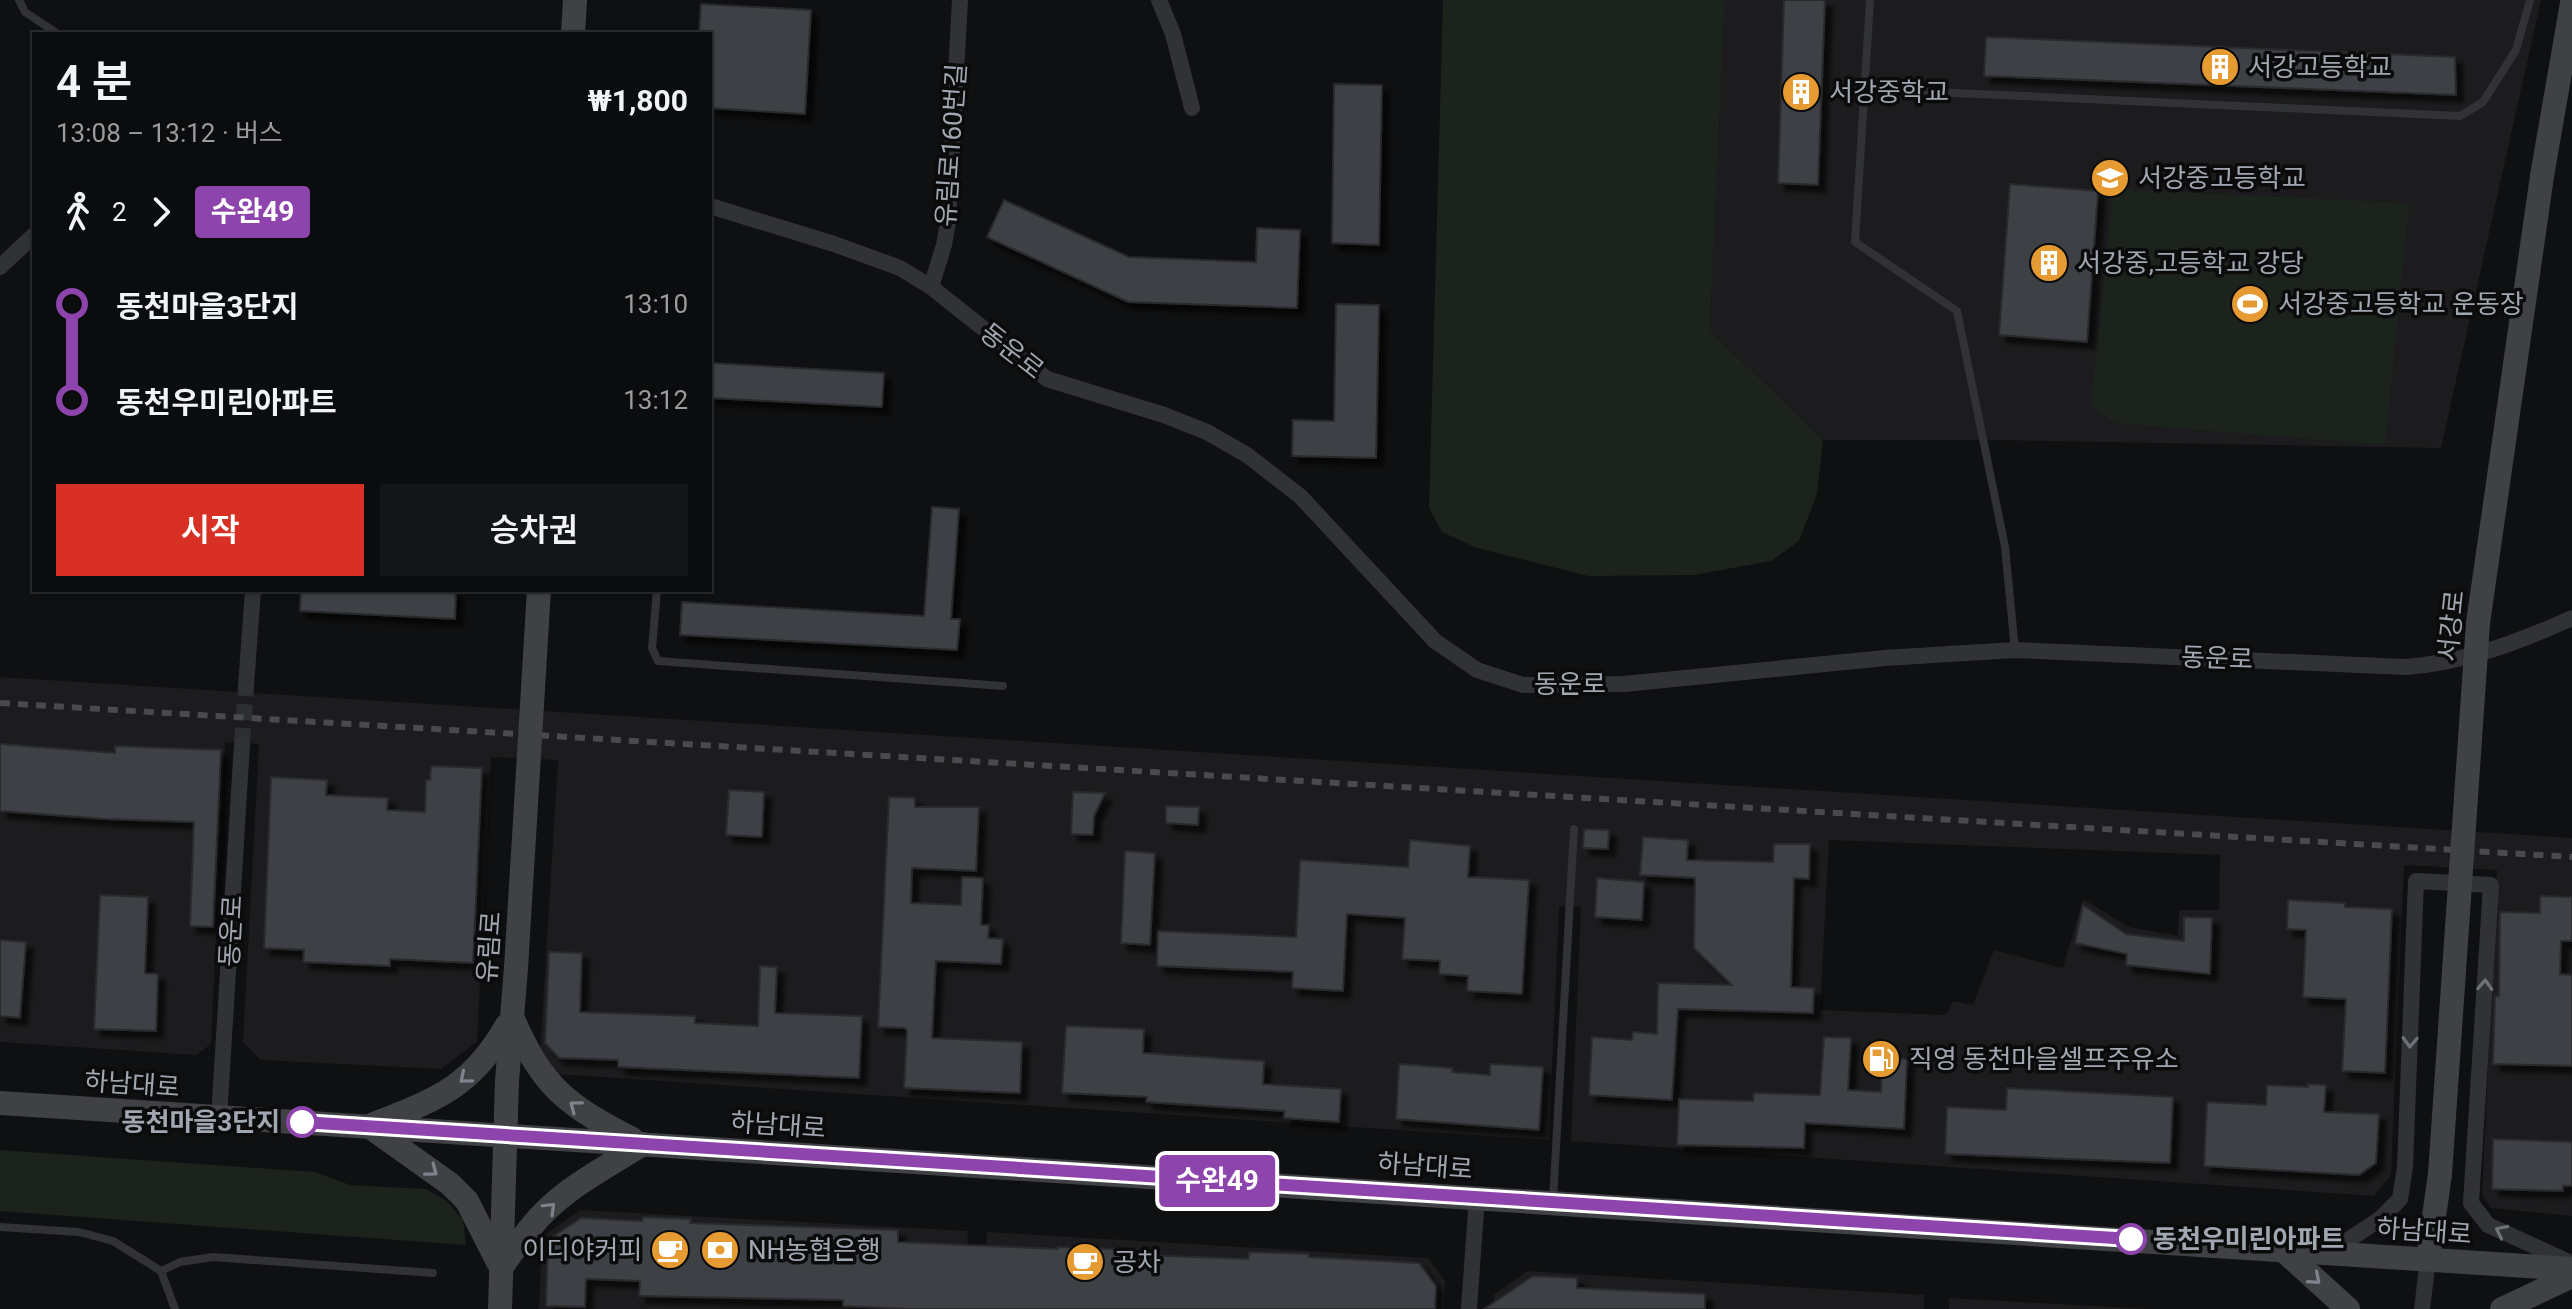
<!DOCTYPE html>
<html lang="ko">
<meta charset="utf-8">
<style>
:root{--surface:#0b0c0d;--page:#141516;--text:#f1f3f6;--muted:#9a9b9d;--line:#2b2c2e;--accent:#d93025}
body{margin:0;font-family:Roboto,"Noto Sans KR",sans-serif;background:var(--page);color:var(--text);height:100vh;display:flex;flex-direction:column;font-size:30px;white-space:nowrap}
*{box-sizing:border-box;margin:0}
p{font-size:26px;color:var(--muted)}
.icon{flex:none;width:44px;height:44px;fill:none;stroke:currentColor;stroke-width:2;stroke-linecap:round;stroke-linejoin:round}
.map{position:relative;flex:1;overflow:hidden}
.panel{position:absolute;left:32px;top:32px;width:680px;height:560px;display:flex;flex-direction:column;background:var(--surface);border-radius:0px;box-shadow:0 2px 6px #0004,0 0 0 2px var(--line)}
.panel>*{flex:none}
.badge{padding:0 16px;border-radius:6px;font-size:28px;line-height:52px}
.map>.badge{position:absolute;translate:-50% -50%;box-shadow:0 0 0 4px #fff}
.legs{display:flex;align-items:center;gap:12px;height:88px;padding:0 24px;font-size:26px}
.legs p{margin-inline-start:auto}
.summary{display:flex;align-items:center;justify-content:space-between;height:136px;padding:0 24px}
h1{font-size:44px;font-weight:600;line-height:60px}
.action{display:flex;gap:16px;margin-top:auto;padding:16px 24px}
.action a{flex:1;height:92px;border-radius:0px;background:var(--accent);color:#fff;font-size:32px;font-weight:600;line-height:92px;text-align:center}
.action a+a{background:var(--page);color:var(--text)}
ul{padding:0 24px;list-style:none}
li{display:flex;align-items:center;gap:28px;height:96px;font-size:30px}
li i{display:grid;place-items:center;width:12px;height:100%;margin:0 10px;background:currentColor}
li i::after{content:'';width:20px;height:20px;margin:-10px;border:6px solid;border-radius:50%;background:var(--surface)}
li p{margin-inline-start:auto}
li:first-child i{background:linear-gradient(#0000 50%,currentColor 0)}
li:last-child i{background:linear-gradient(currentColor 50%,#0000 0)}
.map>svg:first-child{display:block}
.built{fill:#1c1c1e;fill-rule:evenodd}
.green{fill:#1c231c}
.building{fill:#3e4044;stroke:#2a2a2d;stroke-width:2;filter:url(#shadow)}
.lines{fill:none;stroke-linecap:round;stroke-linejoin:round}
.street-tunnel{stroke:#2c2e31;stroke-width:16;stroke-dasharray:16 8;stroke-linecap:butt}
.lane{stroke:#313235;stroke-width:8}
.street{stroke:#313235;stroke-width:16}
.secondary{stroke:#3f4145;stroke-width:24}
.rail{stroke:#484a4e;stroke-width:6;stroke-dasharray:10 8;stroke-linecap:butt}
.secondary-bridge{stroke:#3f4145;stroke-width:24}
.oneway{stroke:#6f7279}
.oneway2{stroke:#7f838b}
.line-1-casing{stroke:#fff;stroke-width:18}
.line-1{stroke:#8e44ad;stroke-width:12}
.stop-1-dot{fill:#fff;stroke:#8e44ad;stroke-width:4}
.labels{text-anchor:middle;stroke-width:7;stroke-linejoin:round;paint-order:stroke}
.poi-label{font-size:26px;fill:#a1a7b1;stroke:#0b0b0c;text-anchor:start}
.street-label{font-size:26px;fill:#a1a7b1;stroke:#0b0b0c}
.stop-label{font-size:26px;font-weight:bold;fill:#a1a7b1;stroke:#0b0b0c;text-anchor:end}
</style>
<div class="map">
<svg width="2572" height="1309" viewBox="0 0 2572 1309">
<defs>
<filter id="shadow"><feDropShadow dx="7" dy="7" stdDeviation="2" flood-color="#0009"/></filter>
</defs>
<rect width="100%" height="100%" fill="#0f1011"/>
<!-- built -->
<g class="built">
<path d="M1725,0H2541L2441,448L1995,440H1823L1710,330Z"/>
<path d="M0,677L2572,838V1216L2491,1208L2482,1195L2497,870L2404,865L2391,1175L2374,1196L1571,1141L1581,907L1559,906L1549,1140L557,1074L540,1055L558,760L491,757L477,1042L441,1069L261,1060L243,1042L259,744L225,742L211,1044L196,1055L0,1042ZM1829,840L2220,855L2219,910H2179L2178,936L2129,927L2083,899L2063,968L1994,950L1973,1005L1953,1001L1946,1015L1820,1010Z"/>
<path d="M580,1210L968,1231L964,1309H539L542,1237Z"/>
<path d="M987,1232L1428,1258L1445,1281L1444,1309H983Z"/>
<path d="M1527,1271L1924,1295V1309H1493L1494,1295Z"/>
<path d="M1949,1298L2149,1309H1949Z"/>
</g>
<!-- green -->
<g class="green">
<path d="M1443,0H1725L1710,330L1823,440L1817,494L1799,541L1771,561L1694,575L1588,576L1477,548L1442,532L1429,508Z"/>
<path d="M2118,189L2409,203L2385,445L2114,423L2091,404L2113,192Z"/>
<path d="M0,1150L315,1172L350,1185L425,1189L447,1201L463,1220L466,1245L0,1211Z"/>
</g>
<!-- building -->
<g class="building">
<path d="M1784,0H1825L1818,185L1778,183Z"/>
<path d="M701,4L811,10L805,114L710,108V34H699Z"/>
<path d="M1986,37L2455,57L2456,95L1984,76Z"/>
<path d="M1334,84L1382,85L1379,245L1332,243Z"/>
<path d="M2010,184L2098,191L2087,342L1999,335Z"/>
<path d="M1004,200L1129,257L1256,262L1257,228L1300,230L1297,308L1128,302L987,237Z"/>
<path d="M1336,304L1379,305L1376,458L1292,456L1293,420L1334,421Z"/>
<path d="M710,363L884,373L882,407L710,398Z"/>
<path d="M932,507L959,509L951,619H960L957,650L680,635L682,602L924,616Z"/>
<path d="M301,590H456L455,619L300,611Z"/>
<path d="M0,744L115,753V746L221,750L213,927L190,926L194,822L105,819L0,811Z"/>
<path d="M431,766L482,768L473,963L390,959V966L303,962L304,950L264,948L271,777L327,780L326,795L388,798L387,810L425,812L426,780H430Z"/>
<path d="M729,790L764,792L762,837L726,835Z"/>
<path d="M1073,792L1105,793L1094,816L1093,835L1071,834Z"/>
<path d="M889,797L915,798V807H979L976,871L912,868L911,903L961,905L962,877L983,878L981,925H989L988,938L1003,939L1001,964L936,961L932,1038L1022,1042L1020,1093L904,1088L907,1031L905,1028L878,1027Z"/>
<path d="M1166,806L1199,807L1198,825L1166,823Z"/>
<path d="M1584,829L1609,830L1608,849L1583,848Z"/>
<path d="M1643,837L1688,840L1687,860L1773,862L1774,844H1810L1809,879L1794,878L1791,987L1814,988L1813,1013L1678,1009L1672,1100L1589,1095L1592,1037L1632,1040L1633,1032L1657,1034L1658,983L1732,985L1694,948L1695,878L1640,875Z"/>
<path d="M1410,840L1470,846L1468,877L1529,880L1522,994L1467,991L1468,976L1439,974L1440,961L1402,959L1405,918L1347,914L1343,991L1292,988L1293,972L1157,966L1158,931L1296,937L1300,860L1408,867Z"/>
<path d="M1125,851L1155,853L1150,945L1121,943Z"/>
<path d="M1597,878L1644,882L1642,920L1595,917Z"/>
<path d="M100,895L148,897L145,973L158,974L156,1031L94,1029Z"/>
<path d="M2540,896L2572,897V941H2561L2560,974L2572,975V1066L2493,1064L2495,996H2499L2500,912L2540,913Z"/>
<path d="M2288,900L2345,903V907L2392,909L2385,1073L2342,1071L2346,999L2303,997L2306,930L2287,929Z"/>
<path d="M2083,905L2126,934L2184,941V917L2212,918L2210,974L2126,965L2127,954L2075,943Z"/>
<path d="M0,940L26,942L20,1018L0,1016Z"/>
<path d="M549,952L582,953L580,1012L695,1016V1023L758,1026L760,966L777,967L775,1013L862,1016L859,1078L618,1067V1060L559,1058L545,1043Z"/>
<path d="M1066,1026L1144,1029L1143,1053L1264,1061L1263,1084L1341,1089L1339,1122L1284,1118V1111L1146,1102L1147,1097L1062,1093Z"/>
<path d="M1824,1037L1851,1038L1848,1090L1881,1092L1883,1058L1907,1059L1904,1129L1805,1123L1804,1148L1677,1145L1679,1099L1753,1101L1754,1093L1820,1095Z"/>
<path d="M1399,1064L1453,1068L1452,1072L1490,1075V1064L1543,1067L1539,1130L1396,1119Z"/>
<path d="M2308,1084L2326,1085L2324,1112L2379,1114L2376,1163L2359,1175L2204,1166L2207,1102L2266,1105L2267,1085L2308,1087Z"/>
<path d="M2007,1088L2173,1097L2170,1163L1945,1154L1947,1107L2006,1110Z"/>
<path d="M2493,1139L2572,1142V1186H2563V1191L2492,1189Z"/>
<path d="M643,1217L691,1219L690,1223L898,1230V1242L1058,1249V1247L1116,1249V1254L1248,1259L1249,1252L1309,1254V1257L1419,1263L1436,1286L1435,1309H910L843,1306V1300L639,1296L640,1281L586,1279L585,1307L546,1306L548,1240L581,1218L642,1221Z"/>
<path d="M1533,1276L1577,1278V1288L1705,1294V1309H1484Z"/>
</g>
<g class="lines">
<!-- street-tunnel -->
<path class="street-tunnel" d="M242,744L246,686"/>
<!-- lane -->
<g class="lane">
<path d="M19,0L25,12L58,34"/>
<path d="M1870,0L1855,242L1957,311L2005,547L2015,650"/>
<path d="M1867,89L2460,116L2483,102L2516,50L2530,0"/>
<path d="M657,590L652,648L658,661L1003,686"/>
<path d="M1553,1200L1574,829"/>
<path d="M0,1227L79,1232L113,1241L161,1271L175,1309"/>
<path d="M161,1271L180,1262L213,1257L433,1273"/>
</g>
<!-- street -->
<g class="street">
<path d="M1159,0L1173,34L1192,108"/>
<path d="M710,206L834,244L900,268L931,287L1047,379L1164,415L1207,432L1247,455L1300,496L1435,641L1477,670L1523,685L1624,684L1885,658L2015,650L2405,667C2463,663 2519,642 2572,618"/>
<path d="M0,267L34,235"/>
<path d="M931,287L944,245L948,222L960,0"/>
<path d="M246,686L253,590"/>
<path d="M219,1118L242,744"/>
<path d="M2330,1252L2380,1219L2400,1199L2405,1167L2416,881L2491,885L2471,1203L2488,1225L2571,1263"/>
<path d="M1469,1309L1477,1197"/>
<path d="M2422,1309L2428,1259"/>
</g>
<!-- secondary -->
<g class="secondary">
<path d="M573,34L575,0"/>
<path d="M2542,176L2572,3"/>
<path d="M513,1019C543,1088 567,1105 632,1139"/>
<path d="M0,1103L2572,1269"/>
<path d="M374,1124C437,1099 472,1087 507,1025"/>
<path d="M370,1127L450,1184L467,1201L498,1262"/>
<path d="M2282,1249L2348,1309"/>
<path d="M2428,1259L2440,1174"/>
<path d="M501,1268C511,1254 520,1240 531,1227C560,1190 604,1169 643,1144"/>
<path d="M500,1309L507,1081L516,968"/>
<path d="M2502,1309L2572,1276"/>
</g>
<!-- rail -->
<path class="rail" d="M0,703L2572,857"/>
<!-- secondary-bridge -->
<g class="secondary-bridge">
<path d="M516,968L539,590"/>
<path d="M2440,1174L2478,623L2542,176"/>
</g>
</g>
<!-- one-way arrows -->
<defs><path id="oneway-chevron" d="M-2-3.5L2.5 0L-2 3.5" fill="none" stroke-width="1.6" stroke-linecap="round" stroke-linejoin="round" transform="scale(2)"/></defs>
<g class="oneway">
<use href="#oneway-chevron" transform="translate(2485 985) rotate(-87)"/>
<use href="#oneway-chevron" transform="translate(2410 1042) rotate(92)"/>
<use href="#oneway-chevron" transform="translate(2501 1231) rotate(-154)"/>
</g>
<g class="oneway2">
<use href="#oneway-chevron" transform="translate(465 1078) rotate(140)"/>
<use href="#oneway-chevron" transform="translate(575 1106) rotate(-143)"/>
<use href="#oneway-chevron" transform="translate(432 1171) rotate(37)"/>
<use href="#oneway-chevron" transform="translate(550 1208) rotate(-44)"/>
<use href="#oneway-chevron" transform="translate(2315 1279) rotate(41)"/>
</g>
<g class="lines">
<defs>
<path id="line-1" d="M302,1122L2131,1239"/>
</defs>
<!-- line-1 casing -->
<use href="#line-1" class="line-1-casing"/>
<!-- line-1 -->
<use href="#line-1" class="line-1"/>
</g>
<!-- icons -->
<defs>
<symbol id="building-disc" viewBox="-11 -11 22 22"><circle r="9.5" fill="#e69b32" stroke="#0b0b0c"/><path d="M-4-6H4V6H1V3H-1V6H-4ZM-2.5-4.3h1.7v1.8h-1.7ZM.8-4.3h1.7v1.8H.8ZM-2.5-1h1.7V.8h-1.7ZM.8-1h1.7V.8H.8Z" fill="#fff"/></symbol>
<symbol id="school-disc" viewBox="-11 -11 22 22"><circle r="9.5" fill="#e69b32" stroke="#0b0b0c"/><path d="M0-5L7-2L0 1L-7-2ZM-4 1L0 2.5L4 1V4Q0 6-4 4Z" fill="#fff"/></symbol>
<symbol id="stadium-disc" viewBox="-11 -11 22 22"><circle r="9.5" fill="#e69b32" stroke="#0b0b0c"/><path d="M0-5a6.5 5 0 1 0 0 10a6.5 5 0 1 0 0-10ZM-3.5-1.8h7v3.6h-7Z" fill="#fff"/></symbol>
<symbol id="fuel-disc" viewBox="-11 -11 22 22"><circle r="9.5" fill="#e69b32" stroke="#0b0b0c"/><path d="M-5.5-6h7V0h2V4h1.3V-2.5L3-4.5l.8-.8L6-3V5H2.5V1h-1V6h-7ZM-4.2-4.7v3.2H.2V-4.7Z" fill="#fff"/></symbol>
<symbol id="cafe-disc" viewBox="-11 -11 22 22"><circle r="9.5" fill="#e69b32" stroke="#0b0b0c"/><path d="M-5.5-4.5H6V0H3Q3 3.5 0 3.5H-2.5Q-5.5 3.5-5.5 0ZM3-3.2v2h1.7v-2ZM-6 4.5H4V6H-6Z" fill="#fff"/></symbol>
<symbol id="bank-disc" viewBox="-11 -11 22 22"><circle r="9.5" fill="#e69b32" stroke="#0b0b0c"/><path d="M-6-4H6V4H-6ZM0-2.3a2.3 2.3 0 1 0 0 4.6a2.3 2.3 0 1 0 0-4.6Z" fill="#fff"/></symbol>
</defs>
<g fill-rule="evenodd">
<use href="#building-disc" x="2198" y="45" width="44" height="44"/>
<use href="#building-disc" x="1779" y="70" width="44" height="44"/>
<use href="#school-disc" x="2088" y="156" width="44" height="44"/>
<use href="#building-disc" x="2027" y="241" width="44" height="44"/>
<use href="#stadium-disc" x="2228" y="282" width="44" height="44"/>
<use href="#fuel-disc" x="1859" y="1037" width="44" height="44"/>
<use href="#cafe-disc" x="648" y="1228" width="44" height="44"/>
<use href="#bank-disc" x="698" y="1228" width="44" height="44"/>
<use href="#cafe-disc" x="1063" y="1240" width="44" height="44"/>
</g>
<!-- markers -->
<g class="stop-1-dot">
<circle cx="302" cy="1122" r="14"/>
<circle cx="2131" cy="1239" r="14"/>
</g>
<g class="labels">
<!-- poi labels -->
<g class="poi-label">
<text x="2248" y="76">서강고등학교</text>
<text x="1829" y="101">서강중학교</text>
<text x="2138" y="187">서강중고등학교</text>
<text x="2077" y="272">서강중,고등학교 강당</text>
<text x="2278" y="313">서강중고등학교 운동장</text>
<text x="1909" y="1068">직영 동천마을셀프주유소</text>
<text x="642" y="1259" text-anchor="end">이디야커피</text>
<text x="748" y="1259">NH농협은행</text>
<text x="1113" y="1271">공차</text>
</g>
<!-- street labels -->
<g class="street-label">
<text transform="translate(951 145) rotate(-86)" y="9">유림로160번길</text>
<text transform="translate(1012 351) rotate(38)" y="9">동운로</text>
<text transform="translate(2451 626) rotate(-84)" y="9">서강로</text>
<text transform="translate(2217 658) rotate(2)" y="9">동운로</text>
<text x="1570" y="693">동운로</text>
<text transform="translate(231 931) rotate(-87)" y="9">동운로</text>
<text transform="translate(489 947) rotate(-86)" y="9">유림로</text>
<text transform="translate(132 1084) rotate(4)" y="9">하남대로</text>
<text transform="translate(778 1125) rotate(4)" y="9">하남대로</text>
<text transform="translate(1425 1166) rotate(4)" y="9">하남대로</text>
<text transform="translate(2424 1231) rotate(4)" y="9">하남대로</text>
</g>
<!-- stop labels -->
<g class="stop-label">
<text x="280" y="1131">동천마을3단지</text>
<text x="2153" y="1248" text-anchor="start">동천우미린아파트</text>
</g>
</g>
</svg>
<b class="badge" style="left:1217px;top:1181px;background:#8e44ad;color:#fff">수완49</b>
<section class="panel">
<div class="summary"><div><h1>4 분</h1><p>13:08 – 13:12 · 버스</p></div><b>₩1,800</b></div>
<div class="legs"><svg class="icon" aria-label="walk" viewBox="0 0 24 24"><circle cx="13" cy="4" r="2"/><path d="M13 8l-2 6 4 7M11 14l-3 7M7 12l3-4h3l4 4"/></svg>2<svg class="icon" aria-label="forward" viewBox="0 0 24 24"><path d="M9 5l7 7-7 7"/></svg><b class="badge" style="background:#8e44ad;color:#fff">수완49</b></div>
<ul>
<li><i style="color:#8e44ad"></i><b>동천마을3단지</b><p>13:10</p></li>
<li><i style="color:#8e44ad"></i><b>동천우미린아파트</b><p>13:12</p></li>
</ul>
<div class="action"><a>시작</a><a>승차권</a></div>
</section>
</div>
